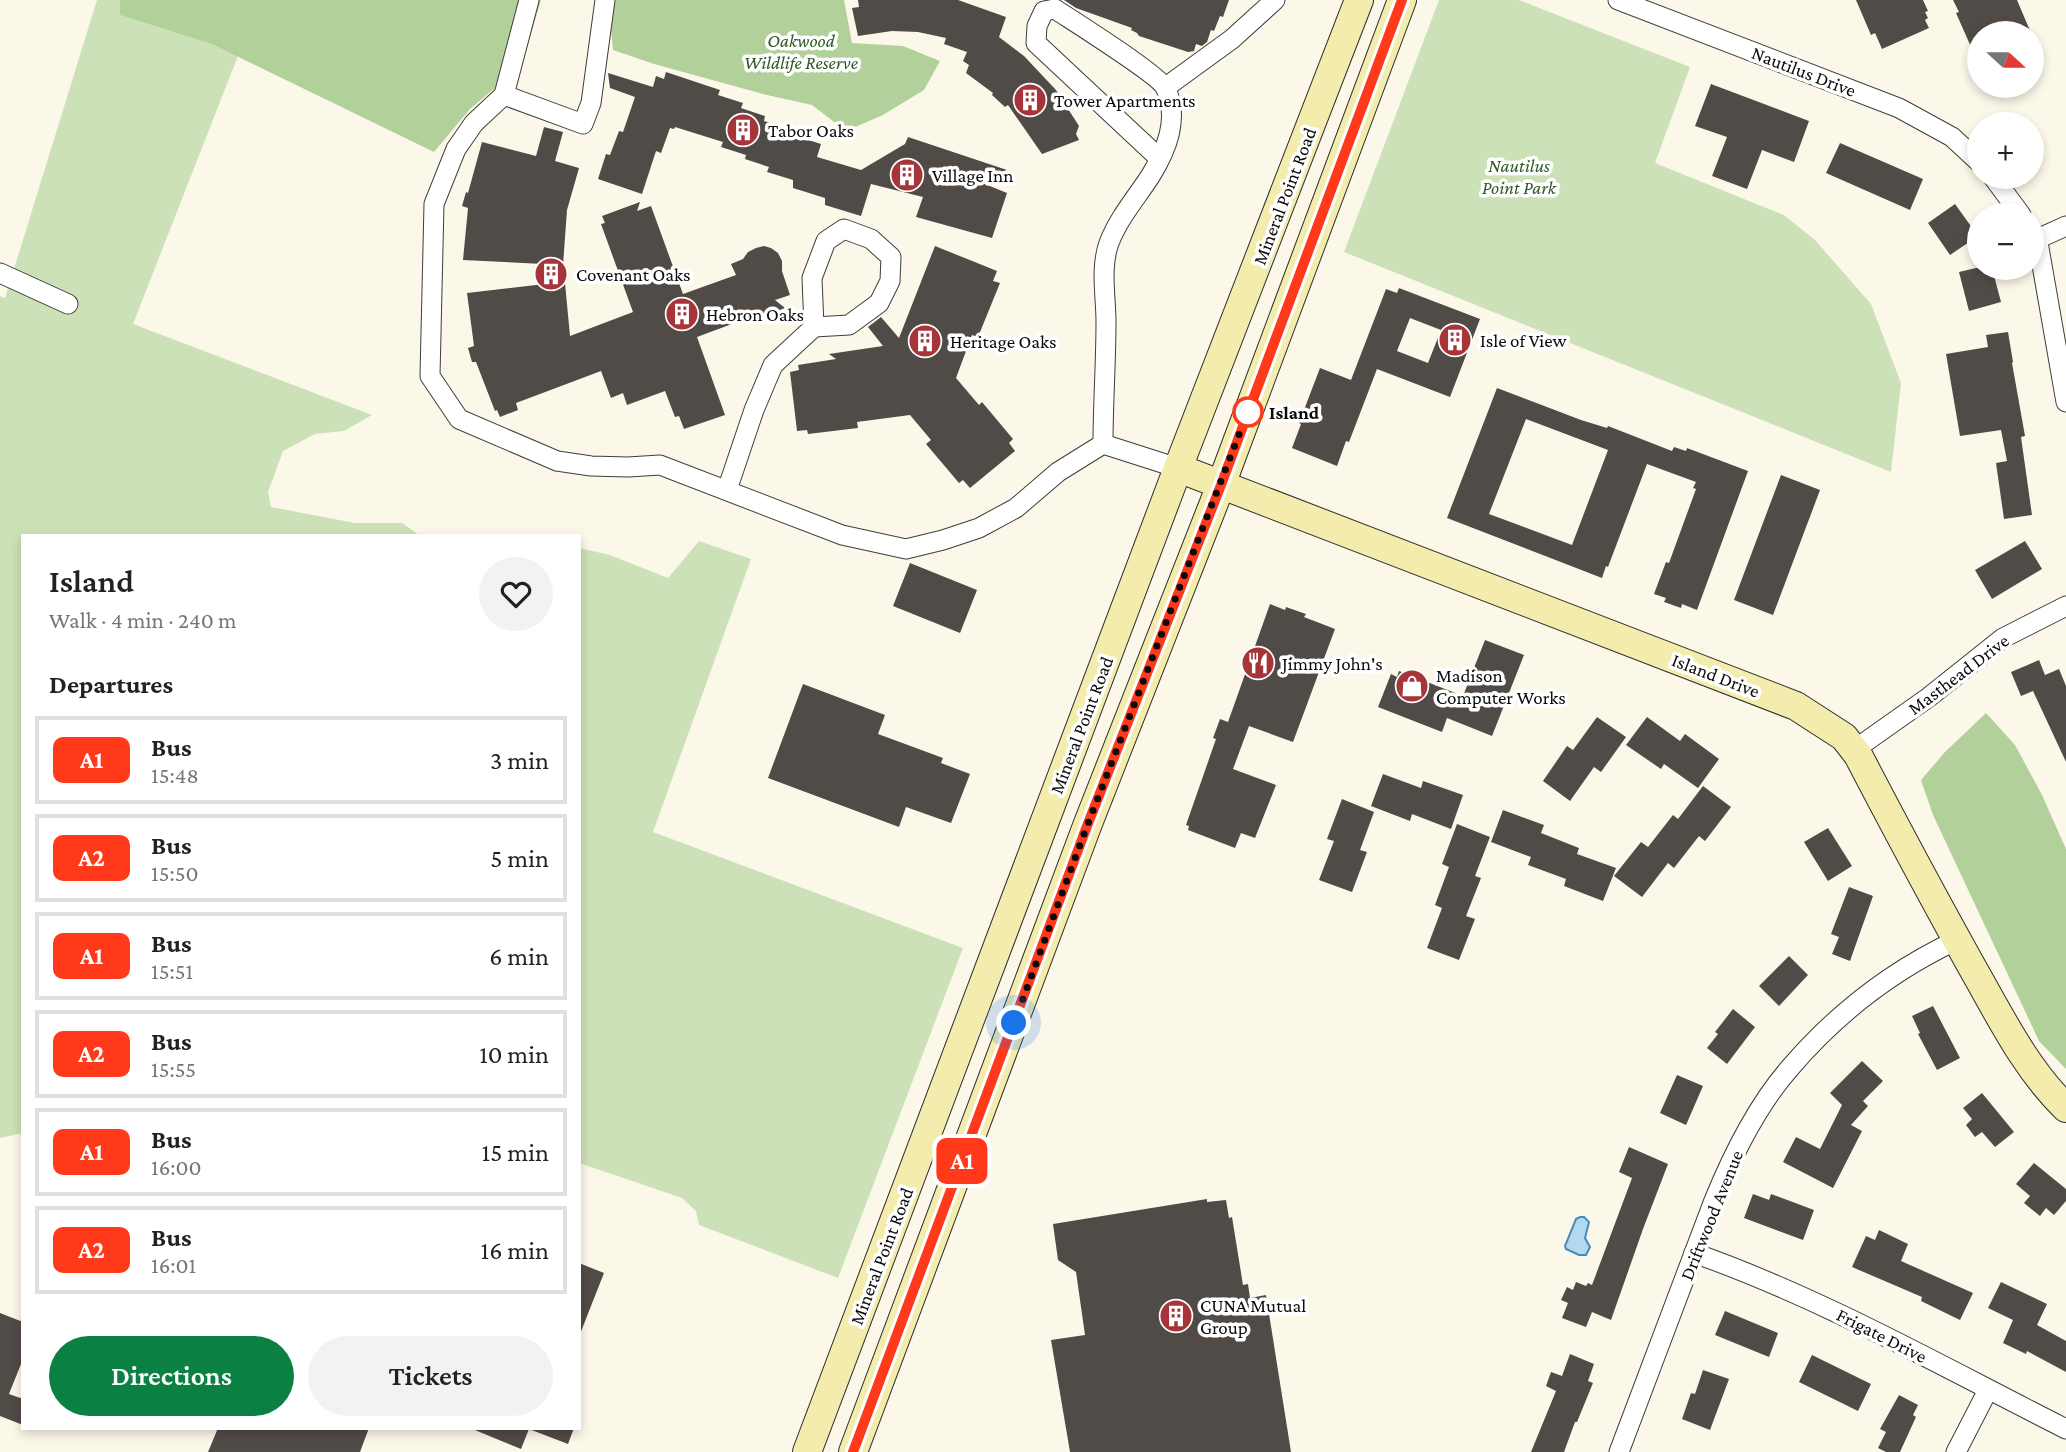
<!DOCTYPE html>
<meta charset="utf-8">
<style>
:root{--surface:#fff;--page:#f2f2f2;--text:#222;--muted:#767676;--line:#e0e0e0;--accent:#0b8043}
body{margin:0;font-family:"Crimson Pro",serif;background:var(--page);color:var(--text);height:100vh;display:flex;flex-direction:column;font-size:26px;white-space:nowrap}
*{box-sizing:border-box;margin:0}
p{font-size:23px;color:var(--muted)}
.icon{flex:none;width:38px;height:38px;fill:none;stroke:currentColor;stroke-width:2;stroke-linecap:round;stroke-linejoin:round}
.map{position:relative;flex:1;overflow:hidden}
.panel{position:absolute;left:21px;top:534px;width:560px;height:896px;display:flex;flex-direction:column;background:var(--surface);border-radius:0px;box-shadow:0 4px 10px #0003}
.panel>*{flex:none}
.badge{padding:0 14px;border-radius:10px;font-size:24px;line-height:46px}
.needle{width:46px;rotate:111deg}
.buttons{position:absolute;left:1967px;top:21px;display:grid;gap:14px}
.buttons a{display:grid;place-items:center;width:77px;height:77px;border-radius:50%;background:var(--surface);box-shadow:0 4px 10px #0003;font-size:35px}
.you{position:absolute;width:35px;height:35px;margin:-18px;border:5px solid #fff;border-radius:50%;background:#1a73e8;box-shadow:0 0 0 10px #1a73e833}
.map>.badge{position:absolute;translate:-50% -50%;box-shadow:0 0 0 4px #fff}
h2{padding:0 28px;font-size:26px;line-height:63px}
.round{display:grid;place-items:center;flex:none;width:74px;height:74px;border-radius:37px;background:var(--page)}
.headline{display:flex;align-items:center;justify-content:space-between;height:119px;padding:0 28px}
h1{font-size:33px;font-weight:600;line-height:52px}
.button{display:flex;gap:14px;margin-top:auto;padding:14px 28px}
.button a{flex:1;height:80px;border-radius:42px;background:var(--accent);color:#fff;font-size:28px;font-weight:600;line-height:80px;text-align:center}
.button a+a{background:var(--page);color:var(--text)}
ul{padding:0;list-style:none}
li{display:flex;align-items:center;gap:21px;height:88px;margin:0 14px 10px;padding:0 14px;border:4px solid var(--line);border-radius:0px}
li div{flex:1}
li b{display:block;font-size:26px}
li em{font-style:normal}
li .badge{min-width:77px;font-weight:700;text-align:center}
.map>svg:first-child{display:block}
.green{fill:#cde1b8}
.forest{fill:#b2d099}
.water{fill:#b4d8ed;stroke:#458cba;stroke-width:2}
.building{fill:#514b48;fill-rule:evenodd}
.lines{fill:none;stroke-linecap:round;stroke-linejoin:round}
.street-casing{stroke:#3d3d3d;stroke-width:21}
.secondary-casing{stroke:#2c2c2c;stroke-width:30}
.street{stroke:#fff;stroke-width:19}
.secondary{stroke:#f4ecac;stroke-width:28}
.line-casing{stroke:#fff;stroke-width:16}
.line{stroke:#ff391a;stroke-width:10}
.walk{stroke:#0a0a0a;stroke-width:7;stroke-dasharray:0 12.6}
.stop-dot{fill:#fff;stroke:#ff391a;stroke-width:3.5}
.labels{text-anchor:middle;stroke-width:7;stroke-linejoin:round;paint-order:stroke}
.park-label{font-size:19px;font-style:italic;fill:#2e5824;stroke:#fff}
.street-label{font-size:19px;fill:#0a0a0a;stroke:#fff}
.poi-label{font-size:19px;fill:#0a0a0a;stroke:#fff;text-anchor:start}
.stop-label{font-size:19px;font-weight:bold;fill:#0a0a0a;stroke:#fff;text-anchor:start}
</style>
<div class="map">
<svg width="2066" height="1452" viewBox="0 0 2066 1452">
<rect width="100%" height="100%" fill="#fcf8e9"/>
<!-- green -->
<g class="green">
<path d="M97,0H120V15L214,45L238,56L133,324L372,415L344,431L315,434L283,451L268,492L271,507L355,523H402L419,535L23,536V1133L0,1138V296L5,298Z"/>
<path d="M1439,0H1519L1690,67L1655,163L1784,215L1815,240L1871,304L1901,383L1891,472L1344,252Z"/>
<path d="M699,541L751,559L653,832L963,948L838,1278L699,1225L696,1211L682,1198L579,1163V548L610,555L668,578Z"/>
</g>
<!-- forest -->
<g class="forest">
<path d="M120,0H541L522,65L470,109L434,152L214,45L120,15Z"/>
<path d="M608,0H844L852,43L903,46L940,61L924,90L883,115L846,131L812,105L767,95L654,64L613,50Z"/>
<path d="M1986,713L2015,745L2042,795L2066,849V1069L2039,1041L1933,815L1921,780L1945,752Z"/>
</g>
<!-- water -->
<path class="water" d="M1580,1217H1584L1589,1222L1585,1238L1590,1247L1586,1255H1579L1566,1249L1565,1246L1576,1219Z"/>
<!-- building -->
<g class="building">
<path d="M858,0H958L1006,17L999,37L1024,56L1056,90L1079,126L1076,134L1079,140L1042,154L1008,105L1005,107L992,95L993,93L966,73L969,65L963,61L967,52L944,44L946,38L918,32L892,31L858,36L852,8L859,7Z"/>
<path d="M1064,0H1229L1223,17L1220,16L1214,31L1211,30L1207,42L1202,46L1196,44L1194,51L1188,52L1139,36L1137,33L1131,30L1132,28L1076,8Z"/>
<path d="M1856,0H1923L1928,11L1925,12L1928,18L1925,20L1929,28L1882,49L1875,33L1871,35Z"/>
<path d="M1953,0H2017L2031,33H1979V65L1956,13L1959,12Z"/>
<path d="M666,72L720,90L718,95L743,103L741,108L765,116L764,121L789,129L787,133L821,144L817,157L861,170L905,144L908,137L1007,170L980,182L1007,193L992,238L916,217L923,197L871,184L861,216L825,205V198L793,188V180L767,172L769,167L745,159L746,155L721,147L723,142L675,127L674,129L670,128L661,153L656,151L642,194L598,179L606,154L610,155L619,131L623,132L635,97L610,88L608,73L653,87L656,76L664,79Z"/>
<path d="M1711,84L1809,121L1794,162L1762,150L1747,189L1712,176L1727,137L1695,126Z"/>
<path d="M544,127L563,132L555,161L579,168L567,210L563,265L463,260L468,208L462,206L466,192L468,193L482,142L536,156Z"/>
<path d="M1840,143L1923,179L1910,210L1826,173Z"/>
<path d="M640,202L637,211L651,206L683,294L736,275L731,264L743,259L748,252L756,248L764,246L771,248L778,253L782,261V271L790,295L775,300L785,308L750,322L748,318L697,337L725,415L684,429L679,416L675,417L665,391L627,405L623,393L611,398L601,371L516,403L518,410L500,417L497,410L495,411L476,362H472L468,348L474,346L467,293L562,282L565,283L570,336L633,312L601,224L605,223L602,216Z"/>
<path d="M1955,204L1978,236L1950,255L1928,223Z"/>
<path d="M935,246L997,271L993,281L1000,283L978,337L972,335L956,378L979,405L982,402L1013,439L1009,443L1015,451L970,488L963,480L959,483L926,444L931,440L910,415L857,422L858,428L808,434L807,430L797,431L790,372L799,370L798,365L836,359L829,354L883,346L868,327L881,317L899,338Z"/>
<path d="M1976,268H1992L2001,302L1969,311L1959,272Z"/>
<path d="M1399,288L1480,319L1450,397L1377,369L1349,442L1346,441L1337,466L1292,448L1301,424L1299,423L1320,368L1351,380L1386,289L1397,293ZM1410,318L1441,330L1428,363L1397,351Z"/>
<path d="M2008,332L2013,362L2012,363L2025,436L2021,437L2032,515L2004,519L1996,463L2007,461L2001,430L1960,436L1946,354L1988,347L1986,335Z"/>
<path d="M1497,388L1581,420L1607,428L1608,426L1672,451L1674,447L1686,451L1687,448L1748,471L1697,610L1682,604L1681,608L1664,602L1666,598L1654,594L1666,562L1669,563L1696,489L1693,488L1696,482L1647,464L1608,567L1606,566L1602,578L1447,518ZM1526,419L1608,450L1572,545L1489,514Z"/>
<path d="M1781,475L1820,490L1773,615L1734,600Z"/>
<path d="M2025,541L2042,569L1992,599L1975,570Z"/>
<path d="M910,563L977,590L960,633L893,606Z"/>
<path d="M1270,604L1285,610L1286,607L1306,614L1304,617L1335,629L1293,742L1249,726L1233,769L1276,785L1255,838L1241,833L1235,848L1188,830L1189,826L1186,825L1216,739L1213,738L1220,719L1228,722Z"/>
<path d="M1485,640L1524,655L1492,736L1447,718L1442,732L1378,707L1391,674L1397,677L1399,671L1463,696Z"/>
<path d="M2039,660L2045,675L2059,669L2066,686V762L2033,691L2021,696L2011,672Z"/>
<path d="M803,684L885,715L878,734L943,758L941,763L970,774L951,823L906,807L899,827L768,778Z"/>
<path d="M1597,717L1626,737L1601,772L1594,767L1570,801L1543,781L1567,746L1573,750Z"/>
<path d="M1647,717L1680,741L1685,734L1719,759L1698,788L1664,764L1661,769L1626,745Z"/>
<path d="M1383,774L1421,788L1423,781L1463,795L1451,829L1412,814L1410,821L1371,806Z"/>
<path d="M1703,786L1731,807L1705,841L1699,836L1674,868L1668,863L1642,897L1614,876L1641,842L1648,847L1673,815L1678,819Z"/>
<path d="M1342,799L1374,812L1360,850L1367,852L1352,892L1319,880L1334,841L1327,839Z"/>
<path d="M1503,810L1544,825L1541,833L1579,848L1577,854L1616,868L1603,901L1564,886L1566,879L1528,865L1531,857L1491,842Z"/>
<path d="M1457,824L1490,837L1475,876L1481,878L1466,916L1475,919L1459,960L1427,948L1442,908L1435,905L1449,867L1442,864Z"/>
<path d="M1828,828L1852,866L1828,881L1804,842Z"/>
<path d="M1849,887L1873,896L1850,961L1832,954L1839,937L1831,934Z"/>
<path d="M1789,956L1808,975L1779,1006L1759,986Z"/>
<path d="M1933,1006L1960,1058L1937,1070L1918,1034L1920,1033L1912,1016Z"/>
<path d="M1733,1009L1755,1027L1727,1064L1707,1048L1718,1034L1715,1032Z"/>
<path d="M1862,1061L1883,1081L1863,1101L1868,1106L1851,1125L1862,1131L1833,1188L1783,1162L1796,1137L1820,1149L1842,1105L1830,1093Z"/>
<path d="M1677,1075L1703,1086L1686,1125L1660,1113Z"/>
<path d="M1982,1093L2014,1132L1995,1147L1982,1132L1975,1137L1966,1125L1972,1119L1963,1108Z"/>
<path d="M1629,1147L1668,1164L1643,1229L1611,1320L1592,1312L1586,1327L1562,1318L1568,1303L1561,1300L1567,1287L1573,1290L1576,1282L1586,1286L1588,1283L1592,1285L1632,1178L1619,1172Z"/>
<path d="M2034,1163L2066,1189V1201L2054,1215L2046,1208L2040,1216L2024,1203L2030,1196L2016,1184Z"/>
<path d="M1753,1194L1769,1200L1771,1194L1814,1210L1803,1240L1744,1218Z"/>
<path d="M1207,1199V1202L1226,1200L1229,1218L1232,1217L1243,1285L1248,1284L1250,1298L1266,1295L1291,1452H1070L1051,1340L1085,1335L1076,1272L1058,1260L1053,1224Z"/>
<path d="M1879,1230L1908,1244L1901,1261L1973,1293L1960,1320L1921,1301L1922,1297L1852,1267L1866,1236L1875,1240Z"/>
<path d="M579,1263L604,1273L580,1334H579Z"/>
<path d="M2001,1282L2047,1304L2037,1325L2066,1341V1372L2027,1351L2026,1354L2003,1343L2013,1320L1988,1308Z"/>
<path d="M1725,1311L1778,1333L1769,1357L1715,1335Z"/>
<path d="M0,1313L23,1322V1359L9,1394L23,1399V1425L0,1416Z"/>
<path d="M1570,1354L1594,1364L1588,1381L1593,1383L1577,1422H1575L1564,1452H1531L1556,1391L1546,1386L1551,1372L1562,1376Z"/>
<path d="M1812,1355L1871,1384L1858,1411L1799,1382Z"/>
<path d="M1703,1370L1729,1379L1710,1430L1682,1419L1691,1393L1695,1394Z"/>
<path d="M1899,1395L1918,1405L1913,1415L1916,1417L1900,1452H1886L1878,1448L1886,1432L1880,1429Z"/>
<path d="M218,1428H369L360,1452H208Z"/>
<path d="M470,1428H574L568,1444L529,1429L521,1449Z"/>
</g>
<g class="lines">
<defs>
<g id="street">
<path d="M529,0L504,95L583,124L591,103L605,0"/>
<path d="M1618,0L1899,108L1952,137L1979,162"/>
<path d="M1166,87L1232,39L1275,0"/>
<path d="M504,95L474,123L456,149L434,204L430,376L459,419L557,461L591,466L628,467L660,465L842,535L906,549L943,540L979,528L1016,508L1058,472L1103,444L1178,468"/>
<path d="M1993,177L2021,215"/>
<path d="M844,229L871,239L891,257L890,281L879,303L849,325L814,327L812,278L826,241Z"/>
<path d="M2032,234L2039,248L2066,402"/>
<path d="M2035,240L2066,226"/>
<path d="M0,273L68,304"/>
<path d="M1103,444C1103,403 1106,363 1106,322C1106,296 1100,268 1109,243C1119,217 1137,197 1151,175C1167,149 1179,119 1166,89C1161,76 1073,21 1055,9L1044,11L1037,26L1036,43L1159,158"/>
<path d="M727,490L754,410L773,365L814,327"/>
<path d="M1854,750L1929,697L2003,638L2066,606"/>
<path d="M1694,1253C1824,1299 1943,1367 2066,1429"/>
<path d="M1619,1452L1713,1203C1732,1156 1756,1107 1789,1069C1835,1015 1893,970 1957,940"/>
<path d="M1956,1452L1988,1390"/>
</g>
<g id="secondary">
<path d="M1178,468L1796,706L1844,737L1858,755C1895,826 1933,897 1972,967C2000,1016 2025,1068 2066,1108"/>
<path d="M807,1452L1178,468L1359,0"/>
<path d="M853,1452L1087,826L1221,485L1402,0"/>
</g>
</defs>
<!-- street casing -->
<use href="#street" class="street-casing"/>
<!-- secondary casing -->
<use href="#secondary" class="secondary-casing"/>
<!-- street -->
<use href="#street" class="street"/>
<!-- secondary -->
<use href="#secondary" class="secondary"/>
</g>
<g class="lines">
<defs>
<path id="line" d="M853,1452L1087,826L1221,485L1402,0"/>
</defs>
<!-- line casing -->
<use href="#line" class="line-casing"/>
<!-- line -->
<use href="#line" class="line"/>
<!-- walk -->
<path class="walk" d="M1014,1023L1087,826L1249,409L1248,412"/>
</g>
<!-- icons -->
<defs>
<symbol id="building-disc" viewBox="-11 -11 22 22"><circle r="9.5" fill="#a6353a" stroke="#fff"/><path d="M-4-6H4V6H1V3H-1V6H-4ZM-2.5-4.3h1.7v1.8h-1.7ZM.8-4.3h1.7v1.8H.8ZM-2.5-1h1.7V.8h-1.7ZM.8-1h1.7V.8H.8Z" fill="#fff"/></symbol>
<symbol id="restaurant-disc" viewBox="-11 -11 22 22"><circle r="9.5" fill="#a6353a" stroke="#fff"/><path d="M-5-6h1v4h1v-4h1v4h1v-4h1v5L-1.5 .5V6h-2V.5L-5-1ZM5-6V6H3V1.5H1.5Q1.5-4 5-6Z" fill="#fff"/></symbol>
<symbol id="shop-disc" viewBox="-11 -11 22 22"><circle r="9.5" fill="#a6353a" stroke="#fff"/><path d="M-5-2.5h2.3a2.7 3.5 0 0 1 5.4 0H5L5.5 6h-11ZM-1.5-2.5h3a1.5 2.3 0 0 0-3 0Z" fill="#fff"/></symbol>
</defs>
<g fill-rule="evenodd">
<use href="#building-disc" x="1011" y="81" width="38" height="38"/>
<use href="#building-disc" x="724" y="111" width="38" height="38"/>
<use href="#building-disc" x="888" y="156" width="38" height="38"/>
<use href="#building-disc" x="532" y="255" width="38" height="38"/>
<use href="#building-disc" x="663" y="295" width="38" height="38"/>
<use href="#building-disc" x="1436" y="321" width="38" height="38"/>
<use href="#building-disc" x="906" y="322" width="38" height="38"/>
<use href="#restaurant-disc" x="1239" y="644" width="38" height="38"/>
<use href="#shop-disc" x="1393" y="667" width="38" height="38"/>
<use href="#building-disc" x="1157" y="1297" width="38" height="38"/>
</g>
<!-- markers -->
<circle class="stop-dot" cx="1248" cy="412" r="14"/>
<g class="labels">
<!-- park labels -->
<g class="park-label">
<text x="801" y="47">Oakwood<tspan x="801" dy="22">Wildlife Reserve</tspan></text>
<text x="1519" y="172">Nautilus<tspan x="1519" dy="22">Point Park</tspan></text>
</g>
<!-- street labels -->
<g class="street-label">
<text transform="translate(1804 71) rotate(21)" y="7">Nautilus Drive</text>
<text transform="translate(1284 196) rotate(-69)" y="7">Mineral Point Road</text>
<text transform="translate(1958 674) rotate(-37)" y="7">Masthead Drive</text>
<text transform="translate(1716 675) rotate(21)" y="7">Island Drive</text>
<text transform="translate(1081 725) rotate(-69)" y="7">Mineral Point Road</text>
<text transform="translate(1711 1215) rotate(-68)" y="7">Driftwood Avenue</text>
<text transform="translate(881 1256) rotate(-69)" y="7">Mineral Point Road</text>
<text transform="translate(1882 1335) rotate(27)" y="7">Frigate Drive</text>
</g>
<!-- poi labels -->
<g class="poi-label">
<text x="1054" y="107">Tower Apartments</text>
<text x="768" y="137">Tabor Oaks</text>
<text x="932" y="182">Village Inn</text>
<text x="576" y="281">Covenant Oaks</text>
<text x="706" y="321">Hebron Oaks</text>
<text x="1480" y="347">Isle of View</text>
<text x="950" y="348">Heritage Oaks</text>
<text x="1282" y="670">Jimmy John's</text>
<text x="1436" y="682">Madison<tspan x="1436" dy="22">Computer Works</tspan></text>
<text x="1200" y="1312">CUNA Mutual<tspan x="1200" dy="22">Group</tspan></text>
</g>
<!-- stop labels -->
<g class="stop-label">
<text x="1269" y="419">Island</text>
</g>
</g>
</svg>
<div class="buttons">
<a><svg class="needle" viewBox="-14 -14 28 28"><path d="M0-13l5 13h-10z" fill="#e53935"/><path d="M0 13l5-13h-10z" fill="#767676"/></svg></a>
<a>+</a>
<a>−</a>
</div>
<div class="you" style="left:1014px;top:1023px"></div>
<b class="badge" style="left:962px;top:1161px;background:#ff391a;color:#fff">A1</b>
<section class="panel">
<div class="headline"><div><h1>Island</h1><p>Walk · 4 min · 240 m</p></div><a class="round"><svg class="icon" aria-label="heart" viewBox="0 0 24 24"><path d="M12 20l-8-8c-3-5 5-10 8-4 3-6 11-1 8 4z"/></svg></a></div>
<h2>Departures</h2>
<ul>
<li><span class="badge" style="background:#ff391a;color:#fff">A1</span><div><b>Bus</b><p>15:48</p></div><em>3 min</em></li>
<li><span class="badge" style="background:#ff391a;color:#fff">A2</span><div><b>Bus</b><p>15:50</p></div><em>5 min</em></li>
<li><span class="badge" style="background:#ff391a;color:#fff">A1</span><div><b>Bus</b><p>15:51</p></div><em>6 min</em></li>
<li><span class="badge" style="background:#ff391a;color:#fff">A2</span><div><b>Bus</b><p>15:55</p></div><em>10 min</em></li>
<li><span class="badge" style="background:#ff391a;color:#fff">A1</span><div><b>Bus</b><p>16:00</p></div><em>15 min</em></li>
<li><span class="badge" style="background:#ff391a;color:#fff">A2</span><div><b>Bus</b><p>16:01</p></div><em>16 min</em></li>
</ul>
<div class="button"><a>Directions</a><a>Tickets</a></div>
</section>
</div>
